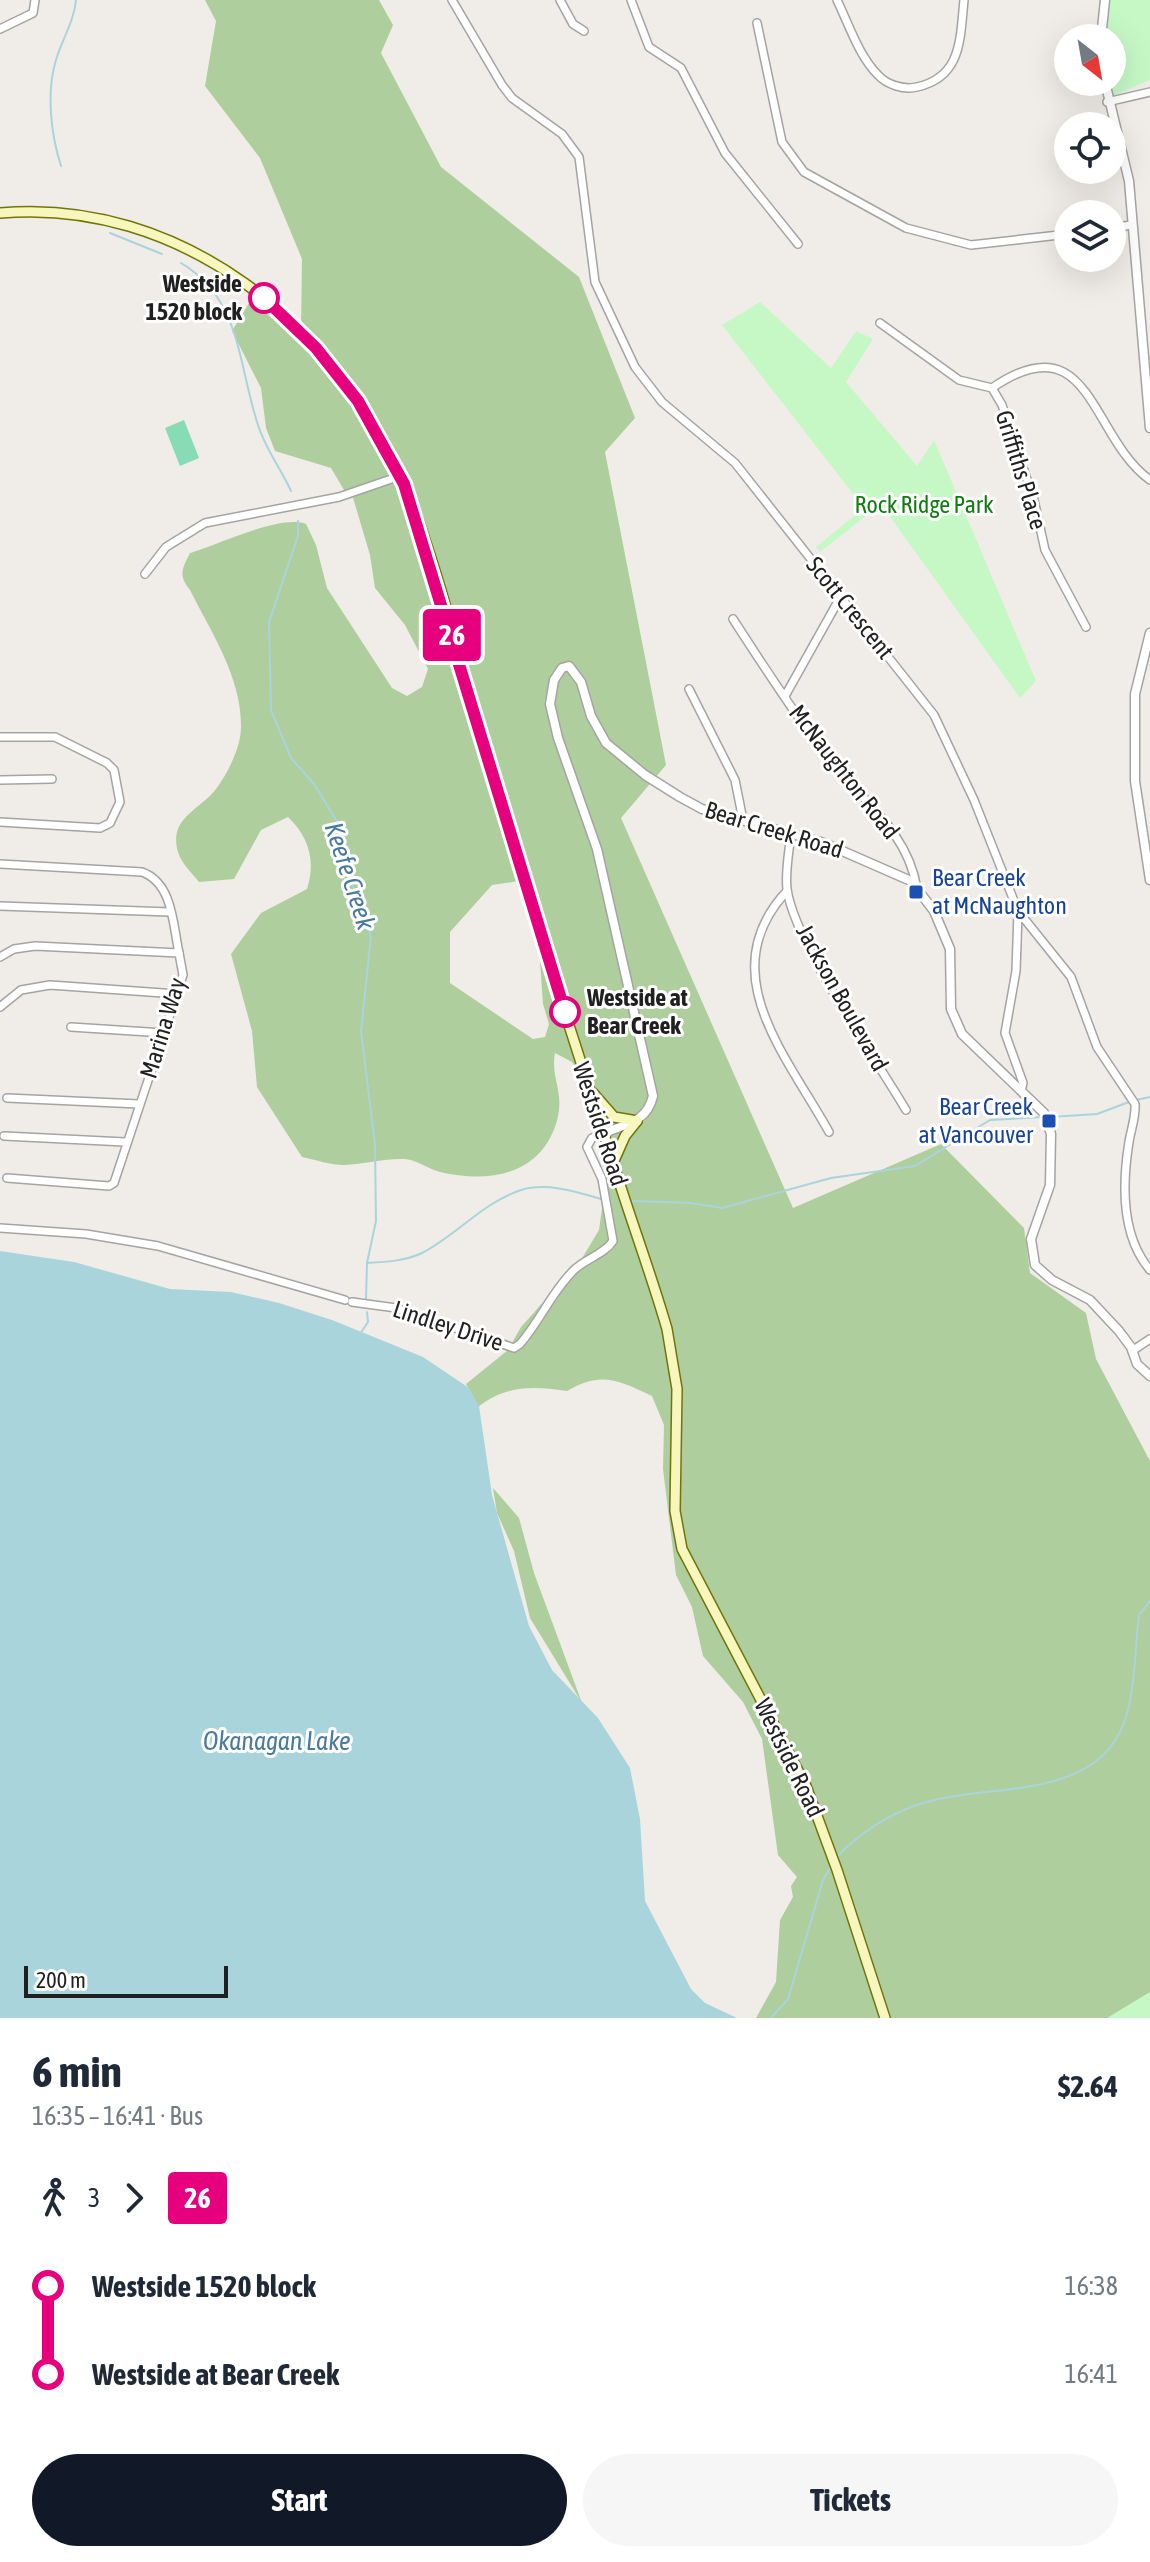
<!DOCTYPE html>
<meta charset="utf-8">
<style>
:root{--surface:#fff;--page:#f6f6f7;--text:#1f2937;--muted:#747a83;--accent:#111827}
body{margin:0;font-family:"Asap Condensed",sans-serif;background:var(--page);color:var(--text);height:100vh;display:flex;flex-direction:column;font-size:30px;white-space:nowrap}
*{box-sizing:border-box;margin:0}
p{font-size:26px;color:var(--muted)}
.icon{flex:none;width:44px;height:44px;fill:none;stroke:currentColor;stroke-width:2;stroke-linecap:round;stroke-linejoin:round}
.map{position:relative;height:2018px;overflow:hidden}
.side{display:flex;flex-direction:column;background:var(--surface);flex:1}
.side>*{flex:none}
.badge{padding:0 16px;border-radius:6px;font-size:28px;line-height:52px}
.needle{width:52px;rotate:149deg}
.controls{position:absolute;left:1054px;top:24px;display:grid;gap:16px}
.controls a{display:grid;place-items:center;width:72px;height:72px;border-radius:50%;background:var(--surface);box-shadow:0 8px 32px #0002;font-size:40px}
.scale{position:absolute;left:24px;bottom:20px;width:204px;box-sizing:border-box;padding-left:8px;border:4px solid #202020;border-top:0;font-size:22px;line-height:28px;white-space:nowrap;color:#202020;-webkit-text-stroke:6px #fff;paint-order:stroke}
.map>.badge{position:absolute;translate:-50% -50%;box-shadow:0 0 0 4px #fff}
.legs{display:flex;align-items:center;gap:12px;height:88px;padding:0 32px;font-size:26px}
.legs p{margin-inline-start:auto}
.headline{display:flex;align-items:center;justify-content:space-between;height:136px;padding:0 32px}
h1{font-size:44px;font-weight:700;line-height:60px}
.cta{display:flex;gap:16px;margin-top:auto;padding:16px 32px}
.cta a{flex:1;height:92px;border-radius:48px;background:var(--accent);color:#fff;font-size:32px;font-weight:700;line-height:92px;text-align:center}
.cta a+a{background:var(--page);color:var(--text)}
ul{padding:0 32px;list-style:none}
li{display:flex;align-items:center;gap:28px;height:88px;font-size:30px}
li i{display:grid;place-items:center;width:12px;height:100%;margin:0 10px;background:currentColor}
li i::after{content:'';width:20px;height:20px;margin:-10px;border:6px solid;border-radius:50%;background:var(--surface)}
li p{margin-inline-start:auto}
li:first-child i{background:linear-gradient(#0000 50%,currentColor 0)}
li:last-child i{background:linear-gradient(currentColor 50%,#0000 0)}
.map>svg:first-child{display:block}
.forest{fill:#afce9d;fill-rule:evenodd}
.park{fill:#c6f8c6}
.pitch{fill:#88dcb5}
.water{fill:#a9d4dc}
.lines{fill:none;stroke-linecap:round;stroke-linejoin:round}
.stream{stroke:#a9d4dc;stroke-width:2}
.minor-casing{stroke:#a4a4a4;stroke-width:10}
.tertiary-casing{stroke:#a4a4a4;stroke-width:11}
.secondary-casing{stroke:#717509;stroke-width:12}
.minor{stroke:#fff;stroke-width:7}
.tertiary{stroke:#fff;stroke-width:8}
.secondary{stroke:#f7f6bd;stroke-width:9}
.line-1-casing{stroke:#fff;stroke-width:18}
.line-1{stroke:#e6007e;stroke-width:12}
.stop-1-dot{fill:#fff;stroke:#e6007e;stroke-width:4}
.transit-dot{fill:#1a4fb4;stroke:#fff;stroke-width:3}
.labels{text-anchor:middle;stroke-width:6;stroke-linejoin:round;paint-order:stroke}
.stop-label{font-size:24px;font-weight:bold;fill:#202020;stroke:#fff;text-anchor:end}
.street-label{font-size:24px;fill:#202020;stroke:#fff}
.park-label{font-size:24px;fill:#107c11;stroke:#fff}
.transit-label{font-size:24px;fill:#164399;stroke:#fff;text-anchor:start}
.water-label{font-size:26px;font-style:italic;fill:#49799d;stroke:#fff}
</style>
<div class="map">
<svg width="1150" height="2018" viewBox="0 0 1150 2018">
<rect width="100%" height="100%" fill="#f0ece7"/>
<!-- forest -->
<g class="forest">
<path d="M205,0H379L393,25L381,53L441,167L579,277L635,418L605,452L666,765L621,818L793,1208L941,1144L1024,1228L1030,1273L1086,1313L1096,1359L1150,1461V2018H756L776,1982L780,1920L793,1897L791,1886L797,1877L778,1855L762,1739L743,1702L703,1656L692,1607L676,1575L663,1469L664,1425L652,1396C618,1380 601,1371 567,1391C532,1386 507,1385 478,1407L466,1384L508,1350L521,1327L581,1260L599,1230L611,1144L606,1114L572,1062L555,1053C550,1080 566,1091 556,1124C539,1176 488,1183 440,1172C428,1169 417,1160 405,1159C385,1158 364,1164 344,1165C331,1165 316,1160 302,1157L257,1087L252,1031L231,954L261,913L307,889C316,861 309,837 288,817L261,830L234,879L199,882C192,873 181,863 178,852C168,818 200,810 216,789C228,773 241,747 241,727C242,678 211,632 190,590C178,575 182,569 190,553C217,545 281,514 306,524L316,545L327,588L392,688L407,696L422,687L428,669L405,625L375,588L370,555L351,491L344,490L331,468L275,451L266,428L261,388L232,331L257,290L301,331L302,259L260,158L205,86L216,21ZM519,881L536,904L543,1004L549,1024L545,1037L533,1039L450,983V932L492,885Z"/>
<path d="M493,1488L519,1518L534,1573L582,1703L530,1618L514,1551L497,1513Z"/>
</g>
<!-- park -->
<g class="park">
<path d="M1109,0H1150V80L1108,98V82H1112V38H1107Z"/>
<path d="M760,302L831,368L856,331L873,339L846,382L917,466L934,440L1036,681L1020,698L881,504L820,552L816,547L864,508L722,325Z"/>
<path d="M1150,1992V2018H1107Z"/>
</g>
<!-- pitch -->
<path class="pitch" d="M184,420L199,458L180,466L165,428Z"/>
<!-- water -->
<path class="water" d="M0,1251L74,1262L170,1289L231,1292L279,1303L332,1320L423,1357L469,1388L479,1406L492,1495L529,1626L552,1670L598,1718L630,1768L640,1819L645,1901L691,1989L705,2003L737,2018H0Z"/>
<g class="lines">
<!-- stream -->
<g class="stream">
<path d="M61,166C51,135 46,92 56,60C62,39 74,22 76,0"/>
<path d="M110,233L162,254"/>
<path d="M181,263C242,299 238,366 258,425C265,448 281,469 291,491"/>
<path d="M298,521V536L269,622L271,710L291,758L314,784L338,823L347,848L350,878L371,936L361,1031L375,1145L376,1221L367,1263L366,1299"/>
<path d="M1136,1100L1150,1097"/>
<path d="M1050,1117L1097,1114L1129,1102"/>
<path d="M632,1201L691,1203L722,1208L831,1178L915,1166L990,1120L1044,1117"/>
<path d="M367,1263C386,1262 405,1261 422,1253C457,1235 482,1203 521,1190C546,1182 577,1192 601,1199"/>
<path d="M360,1334L368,1322L367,1312"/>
<path d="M838,1856C858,1834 891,1813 920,1804C986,1782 1094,1803 1124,1723C1135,1694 1135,1647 1139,1615L1150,1601"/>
<path d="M771,2018L788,1999L823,1880L830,1868"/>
</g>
<defs>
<g id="minor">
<path d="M452,0L502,85L512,98L562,134L579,157L595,282L635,367L662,402L735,463L934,715L974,800L1018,911L1071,977L1097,1047L1135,1104C1136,1117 1131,1129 1129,1142C1122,1185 1121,1236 1150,1270"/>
<path d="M560,0L573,24L584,31"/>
<path d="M631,0L649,47L681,68L725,153L798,244"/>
<path d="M837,0C849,25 859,56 878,75C887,85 904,90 917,87C962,77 960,39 964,0"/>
<path d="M757,23L782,142L804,172L906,228L971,245L1068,234"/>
<path d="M0,29L33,13L35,0"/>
<path d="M1107,102L1150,92"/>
<path d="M1112,228L1131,225"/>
<path d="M880,323L959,380L992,388L1002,405L1034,500L1045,550L1086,627"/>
<path d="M992,388C1091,320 1090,437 1150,480"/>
<path d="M145,574L166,547L205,523L339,497L400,476"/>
<path d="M733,619C762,664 792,710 824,753C858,797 908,830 917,889"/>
<path d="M689,689L735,780L743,820"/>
<path d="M785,696L841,596"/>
<path d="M0,737H55L107,763L114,770L120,802L110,823L100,828L0,822"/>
<path d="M0,780L52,779"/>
<path d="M791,834C789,852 785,871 787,889C794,942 876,1059 906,1110"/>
<path d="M0,864L142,872C173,883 173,925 179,953"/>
<path d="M787,891C711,972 787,1056 829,1132"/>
<path d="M0,906L170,912"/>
<path d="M1018,913L1016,971L1005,1033L1023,1083L1021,1091"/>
<path d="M0,957L14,949L35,946L179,953L183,975L114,1183L109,1186L7,1178"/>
<path d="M0,1007L21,990L50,985L177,994"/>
<path d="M71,1027L164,1033"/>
<path d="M7,1098L139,1104"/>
<path d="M4,1136L125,1142"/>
<path d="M0,1228L86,1234L158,1246L345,1300"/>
<path d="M352,1302L396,1308L514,1348L520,1344C540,1321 551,1293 573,1271C584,1259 604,1255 613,1241L602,1179L587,1147L592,1138L604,1133"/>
<path d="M1132,1351L1150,1339"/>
</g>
<g id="tertiary">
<path d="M1101,38L1105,0"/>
<path d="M1105,82L1129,181L1150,428"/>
<path d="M1150,633L1135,694V781L1150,880"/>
<path d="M604,1133C626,1124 647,1122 653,1096L597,849L558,738L550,704L554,680L562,668L569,666L581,682L591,716L606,743L645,775L680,797L702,809L824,843L911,881L934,911L950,949L951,1009L962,1034L1044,1113L1051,1134L1050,1185L1031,1239L1035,1265L1052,1280L1090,1300L1119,1331L1131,1347L1137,1364L1150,1376"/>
</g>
<g id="secondary">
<path d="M0,213C179,197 338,325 405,486C451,599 472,722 509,838C545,950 581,1062 617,1175C633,1226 652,1277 667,1329L677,1389L675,1511L682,1549L806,1786L837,1870L885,2018"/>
<path d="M593,1093L614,1117L637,1121"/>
<path d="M613,1163L625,1136L637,1121"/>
</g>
</defs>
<!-- minor casing -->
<use href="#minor" class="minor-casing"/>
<!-- tertiary casing -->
<use href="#tertiary" class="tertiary-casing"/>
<!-- secondary casing -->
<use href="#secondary" class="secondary-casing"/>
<!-- minor -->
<use href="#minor" class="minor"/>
<!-- tertiary -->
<use href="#tertiary" class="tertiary"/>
<!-- secondary -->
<use href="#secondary" class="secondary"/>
</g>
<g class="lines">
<defs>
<path id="line-1" d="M264,298L316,348L358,401L404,484L565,1012"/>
</defs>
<!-- line-1 casing -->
<use href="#line-1" class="line-1-casing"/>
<!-- line-1 -->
<use href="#line-1" class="line-1"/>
</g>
<!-- markers -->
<g class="stop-1-dot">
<circle cx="264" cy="298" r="14"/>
<circle cx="565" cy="1012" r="14"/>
</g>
<g class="transit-dot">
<rect x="908" y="884" width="16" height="16" rx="4"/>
<rect x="1041" y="1113" width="16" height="16" rx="4"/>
</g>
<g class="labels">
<!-- stop labels -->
<g class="stop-label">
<text x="242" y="292">Westside<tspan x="242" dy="28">1520 block</tspan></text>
<text x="587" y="1006" text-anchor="start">Westside at<tspan x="587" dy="28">Bear Creek</tspan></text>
</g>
<!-- street labels -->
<g class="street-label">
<text transform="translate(1021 470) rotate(73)" y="8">Griffiths Place</text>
<text transform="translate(850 608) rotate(51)" y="8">Scott Crescent</text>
<text transform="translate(844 772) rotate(52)" y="8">McNaughton Road</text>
<text transform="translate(774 830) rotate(17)" y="8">Bear Creek Road</text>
<text transform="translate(842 998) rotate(61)" y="8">Jackson Boulevard</text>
<text transform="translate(163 1028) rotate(-73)" y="8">Marina Way</text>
<text transform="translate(600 1124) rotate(72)" y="8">Westside Road</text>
<text transform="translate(448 1326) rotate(18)" y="8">Lindley Drive</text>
<text transform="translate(789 1758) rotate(64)" y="8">Westside Road</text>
</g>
<!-- park labels -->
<g class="park-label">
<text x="924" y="513">Rock Ridge Park</text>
</g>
<!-- transit labels -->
<g class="transit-label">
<text x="932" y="886">Bear Creek<tspan x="932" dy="28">at McNaughton</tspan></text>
<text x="1033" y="1115" text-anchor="end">Bear Creek<tspan x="1033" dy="28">at Vancouver</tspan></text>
</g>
<!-- water labels -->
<g class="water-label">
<text transform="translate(350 876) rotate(72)" y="9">Keefe Creek</text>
<text x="277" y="1750">Okanagan Lake</text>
</g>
</g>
</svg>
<div class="controls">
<a><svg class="needle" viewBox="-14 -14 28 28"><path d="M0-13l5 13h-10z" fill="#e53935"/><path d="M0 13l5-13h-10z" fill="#747a83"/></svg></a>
<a><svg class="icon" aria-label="locate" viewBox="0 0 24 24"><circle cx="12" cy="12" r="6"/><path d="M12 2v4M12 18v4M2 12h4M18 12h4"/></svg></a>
<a><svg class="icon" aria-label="layers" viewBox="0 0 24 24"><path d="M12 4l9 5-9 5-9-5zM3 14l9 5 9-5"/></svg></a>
</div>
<div class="scale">200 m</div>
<b class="badge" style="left:452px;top:635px;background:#e6007e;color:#fff">26</b>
</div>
<section class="side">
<div class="headline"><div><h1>6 min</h1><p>16:35 – 16:41 · Bus</p></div><b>$2.64</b></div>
<div class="legs"><svg class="icon" aria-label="walk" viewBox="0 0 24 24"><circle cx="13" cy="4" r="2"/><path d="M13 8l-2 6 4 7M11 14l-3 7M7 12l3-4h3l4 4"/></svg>3<svg class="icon" aria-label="forward" viewBox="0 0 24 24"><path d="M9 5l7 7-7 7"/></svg><b class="badge" style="background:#e6007e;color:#fff">26</b></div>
<ul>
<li><i style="color:#e6007e"></i><b>Westside 1520 block</b><p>16:38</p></li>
<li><i style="color:#e6007e"></i><b>Westside at Bear Creek</b><p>16:41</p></li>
</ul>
<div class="cta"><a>Start</a><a>Tickets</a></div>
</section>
